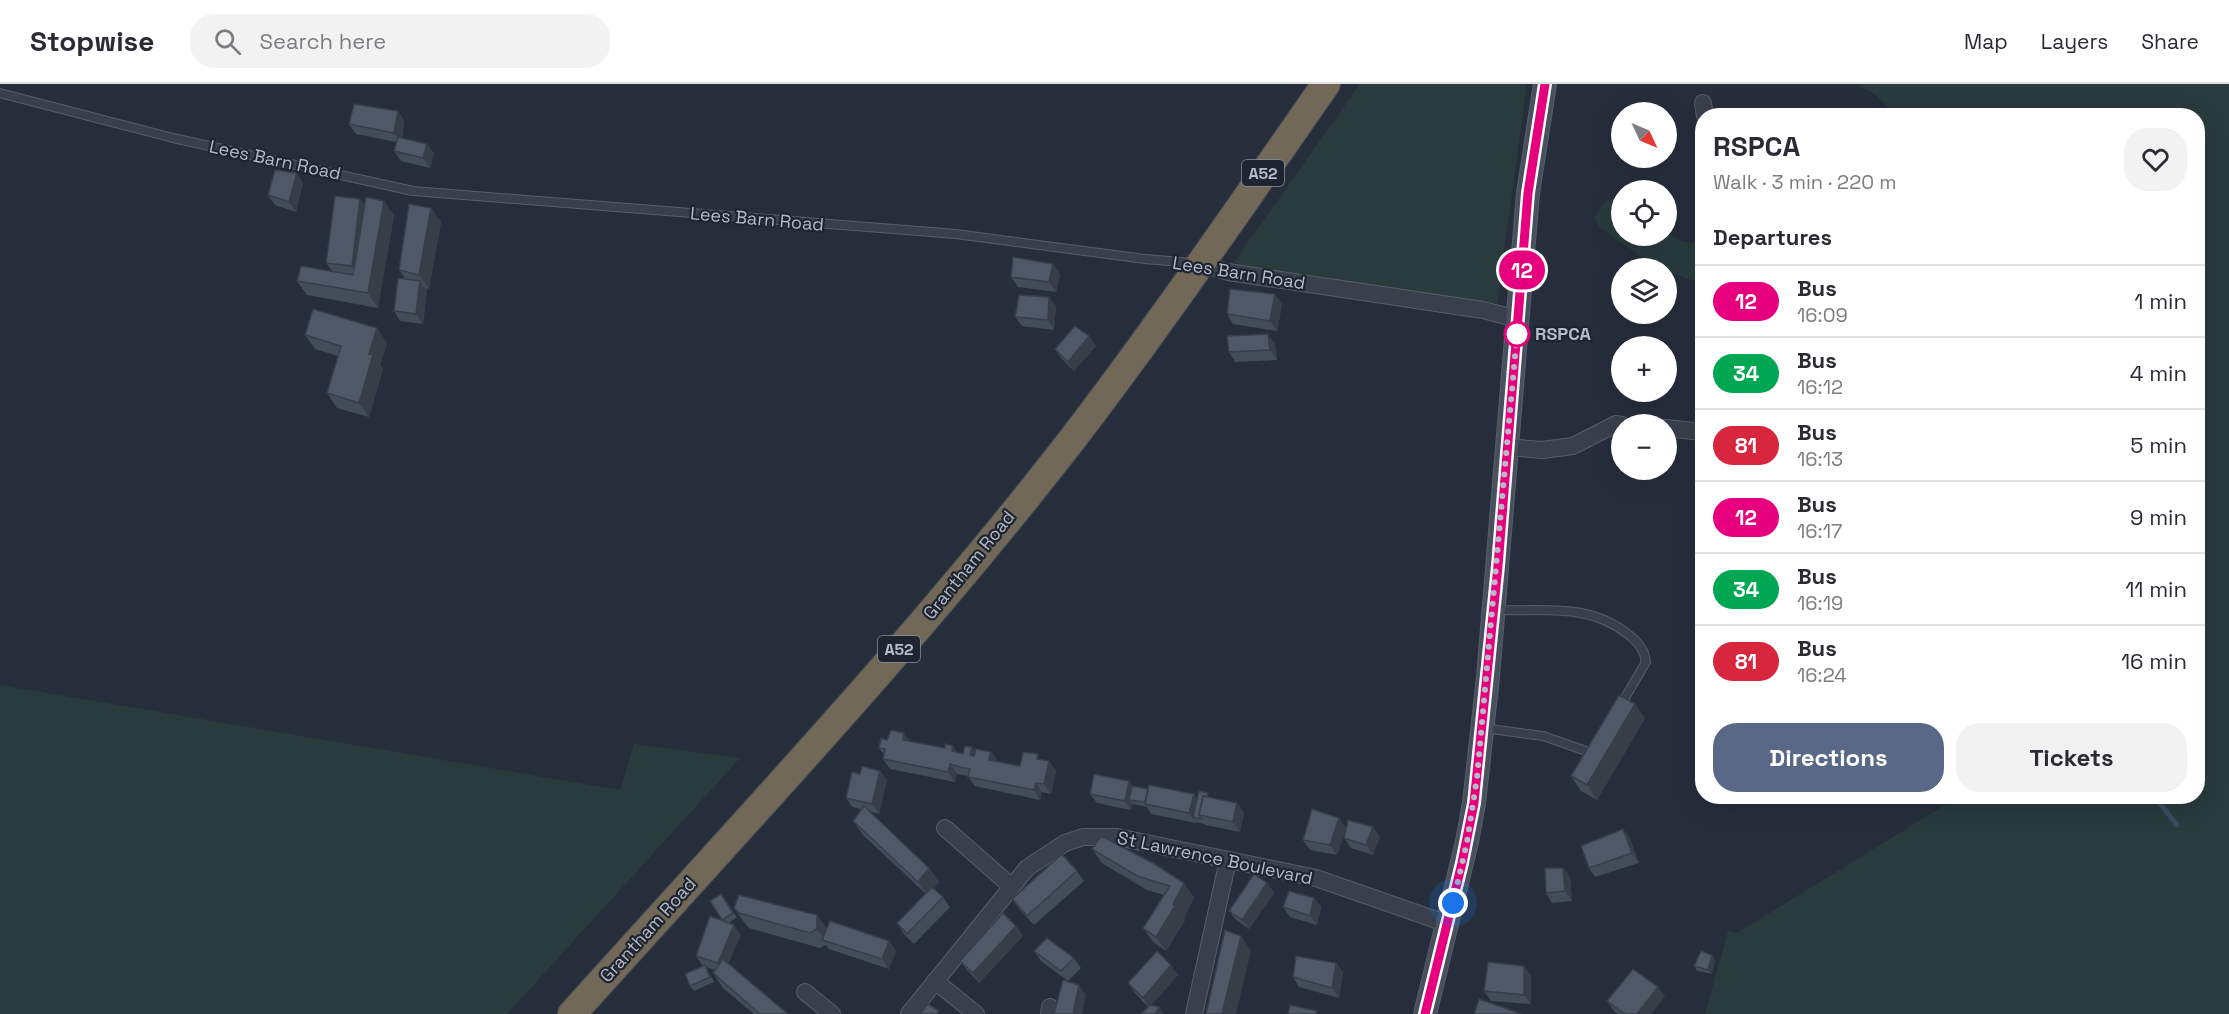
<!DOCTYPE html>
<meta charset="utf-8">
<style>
:root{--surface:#fff;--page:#f2f2f3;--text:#2b2b33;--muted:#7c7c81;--line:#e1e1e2;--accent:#5a6887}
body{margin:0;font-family:"Space Grotesk",sans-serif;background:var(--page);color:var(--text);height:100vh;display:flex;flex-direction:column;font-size:22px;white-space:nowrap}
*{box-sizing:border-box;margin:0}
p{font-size:20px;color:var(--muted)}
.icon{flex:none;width:33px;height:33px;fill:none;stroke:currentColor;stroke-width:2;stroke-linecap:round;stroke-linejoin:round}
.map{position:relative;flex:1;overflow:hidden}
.drawer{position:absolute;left:1695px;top:24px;width:510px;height:696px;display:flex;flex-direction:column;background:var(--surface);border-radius:24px;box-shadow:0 6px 24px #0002}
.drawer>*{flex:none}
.badge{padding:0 12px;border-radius:20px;font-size:21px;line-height:39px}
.needle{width:39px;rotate:134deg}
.buttons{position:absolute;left:1611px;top:18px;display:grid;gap:12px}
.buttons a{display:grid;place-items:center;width:66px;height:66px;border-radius:50%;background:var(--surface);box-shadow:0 6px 24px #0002;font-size:30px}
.you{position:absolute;width:30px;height:30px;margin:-15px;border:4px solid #fff;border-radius:50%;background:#1a73e8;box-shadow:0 0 0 9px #1a73e833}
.map>.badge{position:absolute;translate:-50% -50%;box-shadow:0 0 0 3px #fff}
h2{padding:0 18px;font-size:22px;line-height:54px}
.round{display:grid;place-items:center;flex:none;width:63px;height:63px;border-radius:24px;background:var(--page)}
.overview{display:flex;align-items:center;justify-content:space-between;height:102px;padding:0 18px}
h1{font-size:28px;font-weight:700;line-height:45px}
.cta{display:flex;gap:12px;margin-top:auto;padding:12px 18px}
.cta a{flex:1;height:69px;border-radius:24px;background:var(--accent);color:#fff;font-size:24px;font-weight:700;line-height:69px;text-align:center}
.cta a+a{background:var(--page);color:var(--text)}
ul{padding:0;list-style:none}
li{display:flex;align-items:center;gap:18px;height:72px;padding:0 18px;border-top:2px solid var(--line)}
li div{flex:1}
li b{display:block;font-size:22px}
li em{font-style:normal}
li .badge{min-width:66px;font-weight:700;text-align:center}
header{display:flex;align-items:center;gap:36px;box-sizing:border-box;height:84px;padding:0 30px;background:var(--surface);border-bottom:2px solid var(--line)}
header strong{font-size:28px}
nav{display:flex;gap:33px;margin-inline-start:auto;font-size:21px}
.search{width:420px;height:54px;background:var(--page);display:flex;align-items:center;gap:15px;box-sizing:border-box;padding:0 21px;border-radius:24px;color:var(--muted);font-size:22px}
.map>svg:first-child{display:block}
.green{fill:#293b3d}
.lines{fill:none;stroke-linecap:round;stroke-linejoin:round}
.stream{stroke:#3d4b62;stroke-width:5}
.lane-casing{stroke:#585e69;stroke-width:10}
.street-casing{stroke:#585e69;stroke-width:18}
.secondary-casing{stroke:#585e69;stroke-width:24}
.highway-casing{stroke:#454b56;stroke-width:30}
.lane{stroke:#39404c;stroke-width:8}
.street{stroke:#39404c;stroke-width:16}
.secondary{stroke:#48505e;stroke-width:22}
.highway{stroke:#716857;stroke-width:28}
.wall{fill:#434c59}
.shaded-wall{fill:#373e48}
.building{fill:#4e5867;stroke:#373e48;stroke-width:1.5}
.line-casing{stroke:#fff;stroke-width:14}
.line{stroke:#e6007e;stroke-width:9}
.walk{stroke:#b5bbc7;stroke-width:6;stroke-dasharray:0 10.8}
.stop-dot{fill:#fff;stroke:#e6007e;stroke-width:3}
.labels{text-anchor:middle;stroke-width:4.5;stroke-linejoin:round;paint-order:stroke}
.shield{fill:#1f2530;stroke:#888e9a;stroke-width:1.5}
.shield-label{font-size:16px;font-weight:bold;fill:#b5bbc7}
.street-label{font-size:18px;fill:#b5bbc7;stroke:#1f2530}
.stop-label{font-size:18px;font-weight:bold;fill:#b5bbc7;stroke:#1f2530;text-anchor:start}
</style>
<header>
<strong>Stopwise</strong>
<div class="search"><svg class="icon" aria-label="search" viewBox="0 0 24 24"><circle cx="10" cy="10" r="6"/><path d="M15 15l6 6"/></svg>Search here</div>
<nav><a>Map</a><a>Layers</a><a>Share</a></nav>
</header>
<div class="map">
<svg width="2229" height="930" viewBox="0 0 2229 930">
<rect width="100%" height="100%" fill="#262e3b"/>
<!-- green -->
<g class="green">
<path d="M1360,0H1527L1497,219L1251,187L1234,178Z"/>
<path d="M1856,0H2229V930H1705L1728,847L1737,849L1958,713L2198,712V32L1897,31L1873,9Z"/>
<path d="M1621,111L1622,152H1666L1667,148L1678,156L1702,161V199L1667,188L1666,184H1657L1600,144L1595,134L1605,118Z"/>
<path d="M0,601L620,706L634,660L740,674L507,930H0Z"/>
</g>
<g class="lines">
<!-- stream -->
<path class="stream" d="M2154,712L2177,741"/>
<defs>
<g id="lane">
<path d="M0,9L173,54L413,107L956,150L1145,175L1193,179"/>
<path d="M1494,526C1542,528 1589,518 1629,551C1638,558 1645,566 1646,578L1619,624"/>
<path d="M1483,644L1543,652L1592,669"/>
</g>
<g id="street">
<path d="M1703,19L1705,32"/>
<path d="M1202,180L1228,188L1483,226L1518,235"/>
<path d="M1666,344L1702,348"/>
<path d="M1508,363L1542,366L1573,362L1616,340L1622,341"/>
<path d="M945,744L1011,802"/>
<path d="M935,897L976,930"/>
<path d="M805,908L832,930"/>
<path d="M909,930L1027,784L1065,759L1083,753H1117L1316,794L1448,840"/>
<path d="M1049,930L1050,923"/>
<path d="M1194,930L1228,776"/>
</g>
<path id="secondary" d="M1425,930L1467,758L1474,719L1488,593L1528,109L1545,0"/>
<path id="highway" d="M572,930C742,741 918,555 1074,353C1162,238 1243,119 1326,0"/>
</defs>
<!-- lane casing -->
<use href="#lane" class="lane-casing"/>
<!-- street casing -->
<use href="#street" class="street-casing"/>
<!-- secondary casing -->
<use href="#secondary" class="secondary-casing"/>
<!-- highway casing -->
<use href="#highway" class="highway-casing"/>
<!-- lane -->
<use href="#lane" class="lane"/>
<!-- street -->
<use href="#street" class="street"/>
<!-- secondary -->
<use href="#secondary" class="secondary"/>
<!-- highway -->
<use href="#highway" class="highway"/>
</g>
<!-- wall -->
<g class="wall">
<path d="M398,27L404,37L402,54L434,69L430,84L401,77L394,67L396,58L356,50L349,40Z"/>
<path d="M303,99L296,128L275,121L268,111Z"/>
<path d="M365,121L394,131L378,224L307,211L297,197L333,188L326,179Z"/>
<path d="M431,124L441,138L429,205L426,204L427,207L423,240L400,237L394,227L405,195L399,186Z"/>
<path d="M1053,180L1060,190L1056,208L1018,203L1011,193Z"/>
<path d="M1275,210L1282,220L1277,247L1233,240L1227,230Z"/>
<path d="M1056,222L1054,246L1022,242L1015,233Z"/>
<path d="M305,251L387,259L380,281L383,285L369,333L337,324L327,309L338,272L315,265Z"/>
<path d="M1089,252L1096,262L1074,287L1062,275L1055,265Z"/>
<path d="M1275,260L1277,276L1235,278L1229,268Z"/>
<path d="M1635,620L1645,634L1597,716L1581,707L1571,692Z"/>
<path d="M887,656L910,657L963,670L972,663L975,668H991L998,677L1020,682L1042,676L1049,677L1056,687L1051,710L1042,708L1040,716L975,702L967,692L957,690L955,698L890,685L883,675L884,671L879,664Z"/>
<path d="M880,687L887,696L879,730L869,727L929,784L939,798L934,804L943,813L950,823L914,860L903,849L897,839L926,810L863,751L853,737L861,725L852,723L846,714L860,690Z"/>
<path d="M1129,697L1132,702L1197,715L1211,714L1237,719L1244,729L1240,748L1206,741L1205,740L1196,738V739L1151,730L1147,723L1133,720L1131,726L1097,719L1090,710Z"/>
<path d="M1339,734L1346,744L1337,771L1310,766L1303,756Z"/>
<path d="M1373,743L1380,753L1373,771L1351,764L1344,754Z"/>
<path d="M1623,745L1630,755L1639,779L1595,793L1589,784Z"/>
<path d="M1092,765L1194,813L1184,834L1185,836L1166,867L1153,858L1143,844L1164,811L1147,806L1102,779Z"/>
<path d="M1563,784L1570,793L1572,817L1552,819L1546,809Z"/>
<path d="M1077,787L1084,797L1034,841L1019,825L1012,815Z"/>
<path d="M1267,799L1274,809L1249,845L1236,836L1229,827Z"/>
<path d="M721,810L737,833L729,839L741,851L728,879L788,930H754L723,904L713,889L715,886L706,883L714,898L694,907L690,902L702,881L696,872L723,837L710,817Z"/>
<path d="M1314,814L1321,823L1317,841L1290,833L1283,823Z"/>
<path d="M734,824L817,831L827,845L889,857L896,867L889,885L829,865L826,861L820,864L749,844L744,838Z"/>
<path d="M1016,842L1023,852L979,899L967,886L960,877Z"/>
<path d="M1034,867L1074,874L1081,884L1068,897L1041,877Z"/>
<path d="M1712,871L1715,876L1712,890L1697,887L1694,882Z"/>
<path d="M1336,879L1343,888L1339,914L1299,903L1293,893Z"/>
<path d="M1178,891L1151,921L1159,923L1164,930H1141L1148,923L1135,909L1128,899Z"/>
<path d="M1531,891V920L1491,917L1484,907Z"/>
<path d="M1665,912L1651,930H1618L1614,927L1607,917Z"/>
</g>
<!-- shaded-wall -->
<g class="shaded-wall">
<path d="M398,27L404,37L401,59L394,49Z"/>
<path d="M427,60L434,69L430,84L423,74Z"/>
<path d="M297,89L303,99L296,128L289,118Z"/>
<path d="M360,115L370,129L362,196L352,182Z"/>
<path d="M384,117L394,131L378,224L368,209Z"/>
<path d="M431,124L441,138L429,205L419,191Z"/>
<path d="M1053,180L1060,190L1056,208L1049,198Z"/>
<path d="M420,197L427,207L423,240L416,230Z"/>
<path d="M1275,210L1282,220L1277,247L1270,237Z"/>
<path d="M1049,213L1056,222L1054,246L1048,236Z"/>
<path d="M377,244L387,259L380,281L383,285L369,333L359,319L369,270Z"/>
<path d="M1268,250L1275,260L1277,276L1270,266Z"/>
<path d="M1089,252L1096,262L1074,287L1068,278Z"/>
<path d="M1635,620L1645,634L1597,716L1587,701Z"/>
<path d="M904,649L911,659L903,656Z"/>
<path d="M953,662L960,672L952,667Z"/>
<path d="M972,663L979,673L970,671Z"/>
<path d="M991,668L998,678L989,676Z"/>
<path d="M1049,677L1056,687L1051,710L1044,700Z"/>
<path d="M950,680L957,690L955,698L948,688Z"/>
<path d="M880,687L887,696L879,730L872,720Z"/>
<path d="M1129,697L1135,707L1129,716L1133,720L1131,726L1125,717Z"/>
<path d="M1036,699L1042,708L1040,716L1034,706Z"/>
<path d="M1194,710L1200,720L1193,733L1196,739L1189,729Z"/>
<path d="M1237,719L1244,729L1240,748L1233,738Z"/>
<path d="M1339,734L1346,744L1337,771L1330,761Z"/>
<path d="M1373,743L1380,753L1373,771L1366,761Z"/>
<path d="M1623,745L1630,755L1639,779L1632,769Z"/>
<path d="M929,784L939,798L928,812L918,798Z"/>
<path d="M1563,784L1570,793L1572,817L1565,807Z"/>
<path d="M1184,799L1194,813L1184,834L1185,836L1166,867L1156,853Z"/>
<path d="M1267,799L1274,809L1249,845L1242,836Z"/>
<path d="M1314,814L1321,823L1317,841L1310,832Z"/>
<path d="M817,831L827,845L825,856L817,845Z"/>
<path d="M734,841L741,851L724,889L718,879Z"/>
<path d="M1016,842L1023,852L979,899L973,889Z"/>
<path d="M1241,852L1251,867L1236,930H1222Z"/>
<path d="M889,857L896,867L889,885L882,875Z"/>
<path d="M1712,871L1715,876L1712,890L1708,886Z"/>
<path d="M1336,879L1343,888L1339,914L1332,904Z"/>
<path d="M1171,881L1178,891L1149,923L1143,914Z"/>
<path d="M1524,882L1531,891V920L1524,911Z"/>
<path d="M1079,901L1086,911L1082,930H1073Z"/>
<path d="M1658,903L1665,912L1651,930H1637Z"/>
<path d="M1159,923L1164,930H1155Z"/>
</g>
<!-- building -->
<g class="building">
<path d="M354,20L398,27L394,49L349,40Z"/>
<path d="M398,53L427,60L423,74L394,67Z"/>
<path d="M275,86L297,89L289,118L268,111Z"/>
<path d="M335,112L360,115L352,182L326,179Z"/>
<path d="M366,113L384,117L368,209L297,197L301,182L353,191Z"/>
<path d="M409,120L431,124L419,191L399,186Z"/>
<path d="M1013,173L1053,180L1049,198L1011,193Z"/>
<path d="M398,194L420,197L416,230L394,227Z"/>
<path d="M1230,205L1275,210L1270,237L1227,230Z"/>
<path d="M1019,211L1049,213L1048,236L1015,233Z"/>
<path d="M313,225L377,244L369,270L373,271L359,319L327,309L341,262L305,251Z"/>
<path d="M1075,242L1089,252L1068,278L1055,265Z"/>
<path d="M1268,250L1270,266L1229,268L1227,252Z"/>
<path d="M1619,611L1635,620L1587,701L1571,692Z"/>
<path d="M891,646L904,649L903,656L945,664V660L953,662L952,667L963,670L965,662L972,663L970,671L974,672L976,665L991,668L989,676L1020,682L1023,668L1038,670L1037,675L1049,677L1044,700L1036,699L1034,706L968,693L970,685L960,683L950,680L948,688L883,675L885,665L879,664L881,654L887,656Z"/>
<path d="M862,682L880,687L872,720L846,714L852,688L860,690Z"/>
<path d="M1094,690L1129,697L1125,717L1090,710Z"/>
<path d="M1149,701L1194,710L1189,729L1145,720Z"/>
<path d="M1132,702L1148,705L1145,718L1129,716Z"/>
<path d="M1199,707L1208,709L1207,713L1203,712L1199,731L1202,735L1193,733Z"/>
<path d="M1203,712L1237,719L1233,738L1199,731Z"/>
<path d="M864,722L929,784L918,798L853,737Z"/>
<path d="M1312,725L1339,734L1330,761L1303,756Z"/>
<path d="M1348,736L1373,743L1366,761L1344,754Z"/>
<path d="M1623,745L1632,769L1589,784L1581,762Z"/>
<path d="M1101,752L1153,779L1184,799L1173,820L1175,822L1156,853L1143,844L1170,802L1137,792L1092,765Z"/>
<path d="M1062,770L1077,787L1027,832L1012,815Z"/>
<path d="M1545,784H1563L1565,807L1546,809Z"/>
<path d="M1254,790L1267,799L1242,836L1229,827Z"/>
<path d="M932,803L943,813L907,850L897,839Z"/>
<path d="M1289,807L1314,814L1310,832L1283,823Z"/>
<path d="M721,810L733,829L722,836L710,817Z"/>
<path d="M739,811L817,831V845L810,849L739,829L734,824Z"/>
<path d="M1003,829L1016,842L973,889L960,877Z"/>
<path d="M710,832L734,841L718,879L696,872Z"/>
<path d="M830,837L889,857L882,875L822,856Z"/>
<path d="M1225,846L1241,852L1222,930H1206Z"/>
<path d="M1047,854L1074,874L1061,887L1034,867Z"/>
<path d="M1157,867L1171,881L1143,914L1128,899Z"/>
<path d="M1701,867L1712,871L1708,886L1694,882Z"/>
<path d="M1296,872L1336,879L1332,904L1293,893Z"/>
<path d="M723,875L788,930H760L713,889Z"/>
<path d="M1488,878L1524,882V911L1484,907Z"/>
<path d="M705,881L710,893L690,902L685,890Z"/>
<path d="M1633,885L1658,903L1637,930H1625L1607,917Z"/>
<path d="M1063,896L1079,901L1073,930H1054Z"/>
<path d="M1479,915L1522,930H1474Z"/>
<path d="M928,920L939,927L937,930H920Z"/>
<path d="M1150,921L1159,923L1155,930H1141Z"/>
<path d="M1290,921L1317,927L1316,930H1288Z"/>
</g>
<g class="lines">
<defs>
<path id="line" d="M1425,930L1462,779L1474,719L1498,482L1528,109L1545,0"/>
</defs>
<!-- line casing -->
<use href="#line" class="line-casing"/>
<!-- line -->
<use href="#line" class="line"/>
<!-- walk -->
<path class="walk" d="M1453,819L1467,758L1477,694L1517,250"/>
</g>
<!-- markers -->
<circle class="stop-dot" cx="1517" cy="250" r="12"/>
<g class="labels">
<!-- shield labels -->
<g class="shield">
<rect x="1242" y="76" width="42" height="26" rx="4.5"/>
<rect x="878" y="552" width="42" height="26" rx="4.5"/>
</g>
<g class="shield-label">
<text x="1263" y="95">A52</text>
<text x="899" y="571">A52</text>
</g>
<!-- street labels -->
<g class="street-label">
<text transform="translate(275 76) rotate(12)" y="6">Lees Barn Road</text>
<text transform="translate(757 135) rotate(5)" y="6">Lees Barn Road</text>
<text transform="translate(1239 189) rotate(9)" y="6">Lees Barn Road</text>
<text transform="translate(969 481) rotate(-51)" y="6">Grantham Road</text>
<text transform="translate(1215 774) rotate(12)" y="6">St Lawrence Boulevard</text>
<text transform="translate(648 846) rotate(-48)" y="6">Grantham Road</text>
</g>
<!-- stop labels -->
<g class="stop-label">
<text x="1535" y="256">RSPCA</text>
</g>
</g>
</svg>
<div class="buttons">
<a><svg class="needle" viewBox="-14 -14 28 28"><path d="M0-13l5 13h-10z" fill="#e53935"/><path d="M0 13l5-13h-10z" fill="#7c7c81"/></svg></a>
<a><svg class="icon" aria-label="locate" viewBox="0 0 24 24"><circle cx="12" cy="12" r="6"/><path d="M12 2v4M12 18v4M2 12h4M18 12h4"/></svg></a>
<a><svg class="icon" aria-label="layers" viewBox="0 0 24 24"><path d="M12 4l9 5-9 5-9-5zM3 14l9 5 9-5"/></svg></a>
<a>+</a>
<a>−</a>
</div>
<div class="you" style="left:1453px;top:819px"></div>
<b class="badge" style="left:1522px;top:186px;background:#e6007e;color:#fff">12</b>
<section class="drawer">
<div class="overview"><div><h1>RSPCA</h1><p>Walk · 3 min · 220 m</p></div><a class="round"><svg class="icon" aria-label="heart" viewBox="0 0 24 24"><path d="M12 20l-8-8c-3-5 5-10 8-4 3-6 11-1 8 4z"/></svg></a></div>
<h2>Departures</h2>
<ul>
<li><span class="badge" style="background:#e6007e;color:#fff">12</span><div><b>Bus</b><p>16:09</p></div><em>1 min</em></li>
<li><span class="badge" style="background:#00a651;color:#fff">34</span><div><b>Bus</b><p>16:12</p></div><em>4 min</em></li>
<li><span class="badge" style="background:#d7263d;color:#fff">81</span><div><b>Bus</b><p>16:13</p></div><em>5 min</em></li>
<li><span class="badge" style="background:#e6007e;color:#fff">12</span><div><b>Bus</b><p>16:17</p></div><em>9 min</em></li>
<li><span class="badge" style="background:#00a651;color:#fff">34</span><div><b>Bus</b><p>16:19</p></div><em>11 min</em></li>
<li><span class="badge" style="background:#d7263d;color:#fff">81</span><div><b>Bus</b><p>16:24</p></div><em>16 min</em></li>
</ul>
<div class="cta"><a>Directions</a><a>Tickets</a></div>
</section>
</div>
